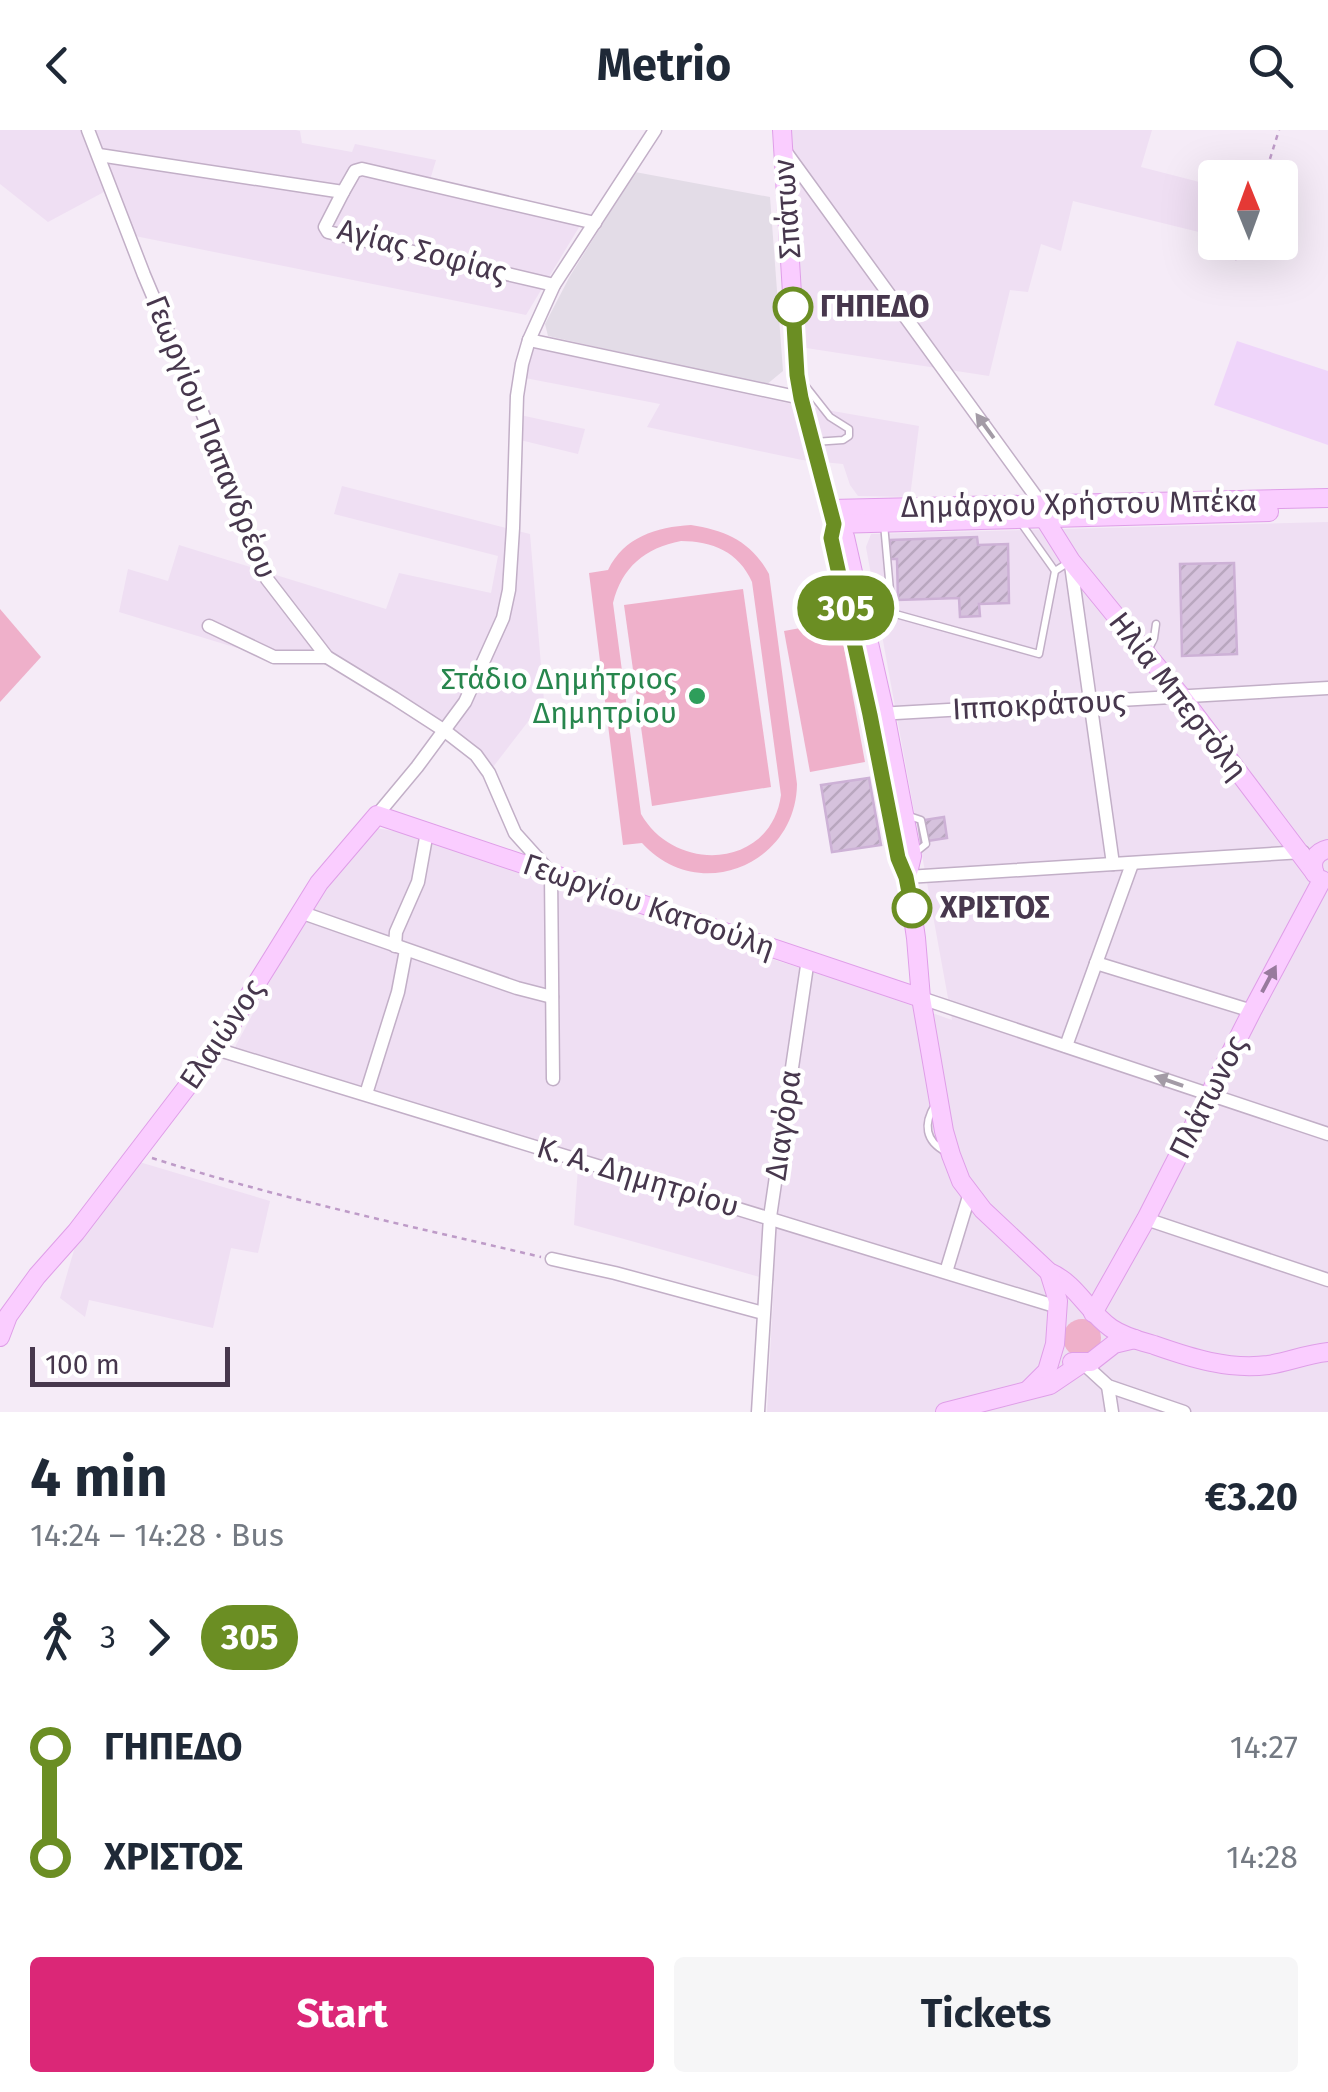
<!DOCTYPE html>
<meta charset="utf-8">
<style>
:root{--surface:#fff;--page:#f6f6f7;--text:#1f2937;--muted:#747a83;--accent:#db2777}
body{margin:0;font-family:"Fira Sans",sans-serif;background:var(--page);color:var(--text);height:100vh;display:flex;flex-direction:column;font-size:38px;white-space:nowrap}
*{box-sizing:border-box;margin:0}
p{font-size:32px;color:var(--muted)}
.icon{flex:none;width:55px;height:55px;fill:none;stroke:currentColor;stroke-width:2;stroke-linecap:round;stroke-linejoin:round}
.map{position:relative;height:1282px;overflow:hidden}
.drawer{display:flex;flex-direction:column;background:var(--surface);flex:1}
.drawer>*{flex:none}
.badge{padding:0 20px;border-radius:32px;font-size:35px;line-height:65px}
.needle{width:65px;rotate:359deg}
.controls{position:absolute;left:1198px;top:30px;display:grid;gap:20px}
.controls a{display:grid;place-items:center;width:100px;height:100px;border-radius:10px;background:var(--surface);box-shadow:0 10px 40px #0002;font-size:50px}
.scale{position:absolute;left:30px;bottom:25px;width:200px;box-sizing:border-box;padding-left:10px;border:5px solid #47374d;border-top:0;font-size:28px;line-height:35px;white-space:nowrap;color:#47374d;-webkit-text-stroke:8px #fff;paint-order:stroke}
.map>.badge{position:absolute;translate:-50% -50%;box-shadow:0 0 0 5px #fff}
.legs{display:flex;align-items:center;gap:15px;height:110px;padding:0 30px;font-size:32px}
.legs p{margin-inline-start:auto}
.head{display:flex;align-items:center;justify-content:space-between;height:170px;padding:0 30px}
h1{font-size:55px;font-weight:700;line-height:75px}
.primary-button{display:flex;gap:20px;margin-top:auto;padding:20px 30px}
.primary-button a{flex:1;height:115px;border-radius:10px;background:var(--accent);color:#fff;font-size:40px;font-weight:700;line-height:115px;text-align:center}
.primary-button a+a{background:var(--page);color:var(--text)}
ul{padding:0 30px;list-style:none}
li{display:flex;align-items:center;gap:35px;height:110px;font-size:38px}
li i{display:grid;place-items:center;width:15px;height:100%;margin:0 12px;background:currentColor}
li i::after{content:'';width:25px;height:25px;margin:-12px;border:8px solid;border-radius:50%;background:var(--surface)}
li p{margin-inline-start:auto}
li:first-child i{background:linear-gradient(#0000 50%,currentColor 0)}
li:last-child i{background:linear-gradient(currentColor 50%,#0000 0)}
header{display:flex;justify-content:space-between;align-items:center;height:130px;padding:0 30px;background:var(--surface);font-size:45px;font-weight:700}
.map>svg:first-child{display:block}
.residential{fill:#efdff3}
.commercial{fill:#efd5fa}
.industrial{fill:#e3dce7}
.green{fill:#efb0ca;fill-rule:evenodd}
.building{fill:url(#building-hatch);stroke:#cdb1d6;stroke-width:2.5}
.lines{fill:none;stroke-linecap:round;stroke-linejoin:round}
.lane-casing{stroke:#c2afc7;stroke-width:9}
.street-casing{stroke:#c2afc7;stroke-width:15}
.secondary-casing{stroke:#df9ee8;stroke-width:20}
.path{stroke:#be9bc8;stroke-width:2.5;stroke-dasharray:5 5;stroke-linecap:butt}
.lane{stroke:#fff;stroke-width:6}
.street{stroke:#fff;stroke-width:12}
.secondary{stroke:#facdff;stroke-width:18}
.oneway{fill:#a39ba6}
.oneway2{fill:#987a9d}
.line-1-casing{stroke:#fff;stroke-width:22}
.line-1{stroke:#6b8e23;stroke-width:15}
.stop-1-dot{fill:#fff;stroke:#6b8e23;stroke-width:5}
.leisure-dot{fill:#2e9e5b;stroke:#fff;stroke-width:4}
.labels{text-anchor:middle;stroke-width:9;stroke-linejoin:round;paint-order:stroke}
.street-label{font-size:30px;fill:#47374d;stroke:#fff}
.stop-label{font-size:30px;font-weight:bold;fill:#47374d;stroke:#fff;text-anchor:start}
.leisure-label{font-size:30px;fill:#27864d;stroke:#fff;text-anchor:end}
</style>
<header><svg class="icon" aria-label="back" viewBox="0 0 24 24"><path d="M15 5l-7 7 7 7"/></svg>Metrio<svg class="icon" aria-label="search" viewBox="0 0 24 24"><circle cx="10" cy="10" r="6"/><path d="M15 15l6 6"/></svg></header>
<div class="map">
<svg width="1328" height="1282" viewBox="0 0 1328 1282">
<defs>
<pattern id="building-hatch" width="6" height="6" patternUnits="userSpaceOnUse" patternTransform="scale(2.5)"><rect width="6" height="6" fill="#d6c2dd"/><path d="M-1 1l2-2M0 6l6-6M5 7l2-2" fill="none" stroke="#b9a7bf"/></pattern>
</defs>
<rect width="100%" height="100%" fill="#f5ebf7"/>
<!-- residential -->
<g class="residential">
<path d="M0,0H296L300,1L302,13L352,22L355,14L436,30L430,50L587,84L526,185L135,106L117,55L48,92L0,54Z"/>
<path d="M791,0H1152L1141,37L1215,56V106L1073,71L1061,121L1041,114L1028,162L1010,160L989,246L806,218Z"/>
<path d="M532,218L792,274L919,296L910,367L858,366L850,355L843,334L802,330L647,297L660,274L525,248Z"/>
<path d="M520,285L585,299L578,324L520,310Z"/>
<path d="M342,356L530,404L544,571L493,637L455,602L338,526L319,532H283L119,482L128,439L168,451L179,415L386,479L399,443L491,463L498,426L334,384Z"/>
<path d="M1328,392V1282H767L774,1151L574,1095L579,1023L234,919L290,814L329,751L376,698L418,705L535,745L536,752L597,775L833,848L952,890L866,417L871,404Z"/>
<path d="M136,1031L270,1071L258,1123L231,1118L213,1198L89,1170L85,1187L60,1168L77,1110Z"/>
</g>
<!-- commercial -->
<path class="commercial" d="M1237,211L1328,241V315L1214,275Z"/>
<!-- industrial -->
<path class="industrial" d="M635,42L770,67L783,241L766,255L548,206L545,194L570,146Z"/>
<!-- green -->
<g class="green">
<path d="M691,395C725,400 752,412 769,444L797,654C796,735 698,775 642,713L623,715L589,443L608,440C624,407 656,397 691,395ZM681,411C712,411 739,422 752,452L781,665C771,739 675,744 641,684L613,473C622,437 645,418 681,411Z"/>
<path d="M743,459L771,657L652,676L624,475Z"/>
<path d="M0,479L41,527L0,572Z"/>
<path d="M839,491L865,632L810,642L784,501Z"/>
<circle cx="1082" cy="1208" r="19"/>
</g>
<!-- building -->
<g class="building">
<path d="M977,407L978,415L1008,414L1009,473L979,474L980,486L960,487L959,468L898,470L897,429H890V410Z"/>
<path d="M1234,433L1237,524L1182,526L1180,434Z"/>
<path d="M869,648L881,715L832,722L821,655Z"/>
<path d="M944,687L947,708L921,712L918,691Z"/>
</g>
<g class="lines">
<defs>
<g id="lane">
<path d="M804,254L830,287L849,299V306L843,310L814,312"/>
<path d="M1021,393L1055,441"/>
<path d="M884,394L892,483"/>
<path d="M868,498L892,483L1039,524L1055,441L1069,432"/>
<path d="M1148,521L1154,508L1156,494"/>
<path d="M906,685L921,690L926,714L916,722"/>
<path d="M935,975C923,994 925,1011 946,1022"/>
</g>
<g id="street">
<path d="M88,0L144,145L215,313L237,379L267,449L327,527L394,568L445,601L476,625L489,643L515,703L551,743L553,949"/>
<path d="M785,21L1042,375"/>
<path d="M99,25L343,62L355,41L362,39L595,93"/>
<path d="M343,62L325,97L328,102L554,155"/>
<path d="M529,210L801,268"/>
<path d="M1071,435L1113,734"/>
<path d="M209,496L274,527H327"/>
<path d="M878,584L1328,558"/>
<path d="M377,685L417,637L465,572L503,488L509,460L513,398L517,266L522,234L529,210L554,155L655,0"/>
<path d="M907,747L1303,722"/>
<path d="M300,782L517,858L552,867"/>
<path d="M395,816L396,802L418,752L427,702"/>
<path d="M1096,833L1252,881"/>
<path d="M921,868L1328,1004"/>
<path d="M1066,916L1132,734"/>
<path d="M216,919L1058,1177"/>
<path d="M366,964L398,862L406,820"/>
<path d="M1146,1089L1328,1150"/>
<path d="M552,1129L615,1143L763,1183"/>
<path d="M946,1142L970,1063"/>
<path d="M1084,1234L1108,1256L1184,1282"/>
<path d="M1108,1256L1112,1282"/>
<path d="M758,1282L770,1087L808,829"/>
</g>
<g id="secondary">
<path d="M782,0L797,245L801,268L834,394L845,407L885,584L912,726L907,747"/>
<path d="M831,379L1328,368"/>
<path d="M1044,388L1071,431L1181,566L1314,742"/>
<path d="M834,394L831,408L870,585L898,728L907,747L916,808L921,868L944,1001L951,1025L961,1051L983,1080L1049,1142C1077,1154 1087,1181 1111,1198C1124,1207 1140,1211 1154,1215C1191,1228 1228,1240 1268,1235C1288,1232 1307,1224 1328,1222"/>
<path d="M834,394L1269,382"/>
<path d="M1315,744C1310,732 1315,722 1328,719"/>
<path d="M1093,1183L1146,1089L1252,881L1322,750"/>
<path d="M0,1207L8,1186L37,1146L76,1102L216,919L319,753L377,685L921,868"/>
<path d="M1072,1232H1091L1114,1214L1135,1209"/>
<path d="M1028,1260L1047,1241L1055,1214L1058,1171L1049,1142"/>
<path d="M945,1282L1050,1255L1081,1234"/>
</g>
</defs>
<!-- lane casing -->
<use href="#lane" class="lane-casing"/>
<!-- street casing -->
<use href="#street" class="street-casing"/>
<!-- secondary casing -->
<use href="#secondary" class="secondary-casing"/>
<!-- path -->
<g class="path">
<path d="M1264,48L1279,0"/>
<path d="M1235,130L1241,112"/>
<path d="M152,1028C280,1069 411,1096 541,1127"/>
</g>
<!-- lane -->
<use href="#lane" class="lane"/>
<!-- street -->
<use href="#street" class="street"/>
<!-- secondary -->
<use href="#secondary" class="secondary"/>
</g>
<!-- one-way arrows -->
<defs><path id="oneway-solid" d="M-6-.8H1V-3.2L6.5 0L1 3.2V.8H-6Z" transform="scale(2.5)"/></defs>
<g class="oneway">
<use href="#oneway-solid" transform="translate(985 296) rotate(-126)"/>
<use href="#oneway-solid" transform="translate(1169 951) rotate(-161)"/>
</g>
<use class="oneway2" href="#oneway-solid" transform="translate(1269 849) rotate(-62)"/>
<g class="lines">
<defs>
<path id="line-1" d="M793,177L797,245L801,268L834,394L831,408L870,585L898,728L906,747L912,778"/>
</defs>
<!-- line-1 casing -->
<use href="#line-1" class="line-1-casing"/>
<!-- line-1 -->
<use href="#line-1" class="line-1"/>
</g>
<!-- markers -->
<g class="stop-1-dot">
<circle cx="793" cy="177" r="18"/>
<circle cx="912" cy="778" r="18"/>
</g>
<circle class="leisure-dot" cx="697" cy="566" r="10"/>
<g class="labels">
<!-- street labels -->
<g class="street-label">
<text transform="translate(787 79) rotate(-94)" y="10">Σπάτων</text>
<text transform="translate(422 121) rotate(15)" y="10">Αγίας Σοφίας</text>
<text transform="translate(211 307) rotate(68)" y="10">Γεωργίου Παπανδρέου</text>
<text transform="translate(1079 374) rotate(-1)" y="10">Δημάρχου Χρήστου Μπέκα</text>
<text transform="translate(1178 566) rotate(52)" y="10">Ηλία Μπερτόλη</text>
<text transform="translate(1039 575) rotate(-3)" y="10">Ιπποκράτους</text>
<text transform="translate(649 776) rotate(19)" y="10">Γεωργίου Κατσούλη</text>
<text transform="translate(222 904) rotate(-56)" y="10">Ελαιώνος</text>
<text transform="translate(1208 967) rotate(-63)" y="10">Πλάτωνος</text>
<text transform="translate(783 995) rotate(-82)" y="10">Διαγόρα</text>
<text transform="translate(638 1047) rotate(17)" y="10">Κ. Α. Δημητρίου</text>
</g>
<!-- stop labels -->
<g class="stop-label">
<text x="820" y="187">ΓΗΠΕΔΟ</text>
<text x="940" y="788">ΧΡΙΣΤΟΣ</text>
</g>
<!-- leisure labels -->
<g class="leisure-label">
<text x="677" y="559">Στάδιο Δημήτριος<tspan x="677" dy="34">Δημητρίου</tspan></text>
</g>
</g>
</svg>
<div class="controls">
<a><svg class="needle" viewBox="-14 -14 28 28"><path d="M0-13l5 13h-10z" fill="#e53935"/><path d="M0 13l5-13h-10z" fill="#747a83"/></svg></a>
</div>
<div class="scale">100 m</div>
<b class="badge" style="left:846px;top:478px;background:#6b8e23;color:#fff">305</b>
</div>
<section class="drawer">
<div class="head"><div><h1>4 min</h1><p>14:24 – 14:28 · Bus</p></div><b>€3.20</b></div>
<div class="legs"><svg class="icon" aria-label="walk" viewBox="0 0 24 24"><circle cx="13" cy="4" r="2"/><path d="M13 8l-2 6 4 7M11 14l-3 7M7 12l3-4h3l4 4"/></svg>3<svg class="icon" aria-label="forward" viewBox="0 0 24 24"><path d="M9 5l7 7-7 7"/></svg><b class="badge" style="background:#6b8e23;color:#fff">305</b></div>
<ul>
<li><i style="color:#6b8e23"></i><b>ΓΗΠΕΔΟ</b><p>14:27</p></li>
<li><i style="color:#6b8e23"></i><b>ΧΡΙΣΤΟΣ</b><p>14:28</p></li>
</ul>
<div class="primary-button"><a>Start</a><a>Tickets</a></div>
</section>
